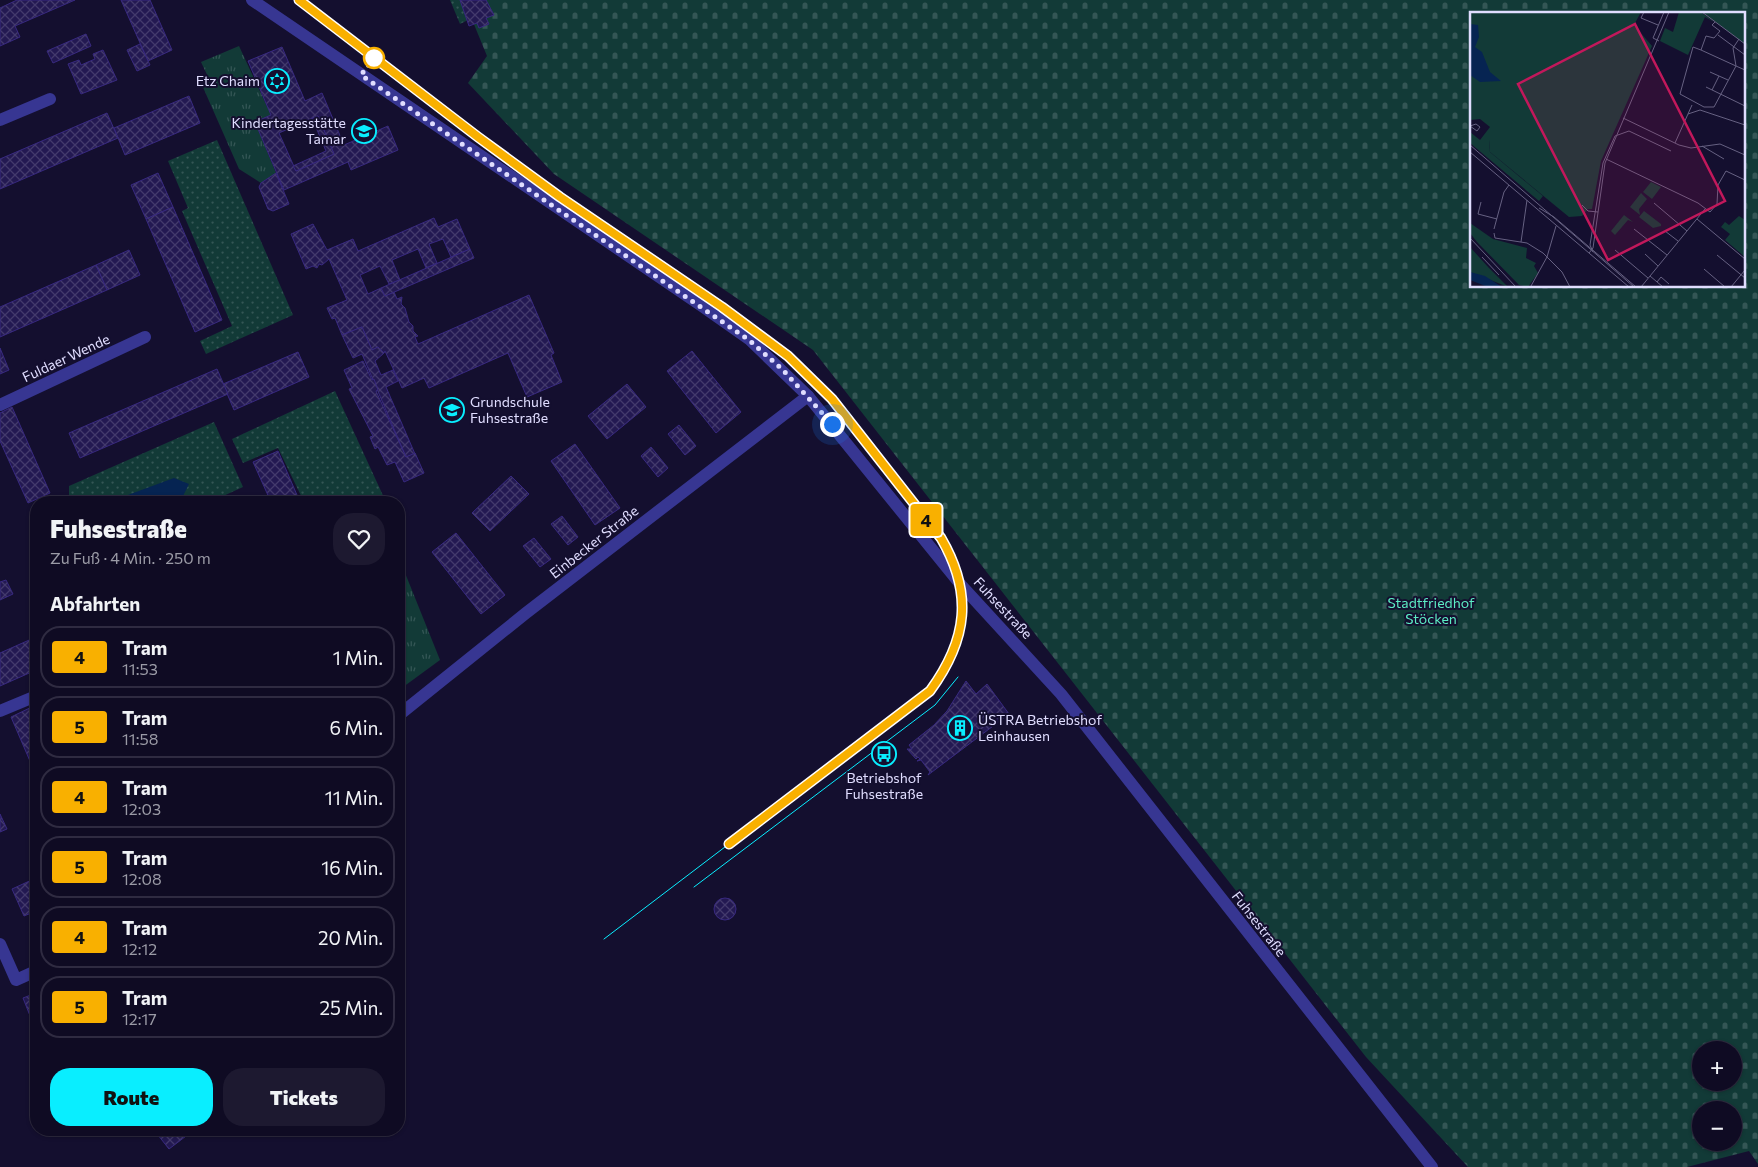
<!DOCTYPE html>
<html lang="de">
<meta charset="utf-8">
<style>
:root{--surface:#0f0b23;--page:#1d1930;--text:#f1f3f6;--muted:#9b9ba6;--line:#2f2b41;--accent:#09eeff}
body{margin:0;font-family:Commissioner,sans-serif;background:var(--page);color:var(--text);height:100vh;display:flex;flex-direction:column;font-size:19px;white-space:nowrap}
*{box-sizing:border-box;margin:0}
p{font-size:16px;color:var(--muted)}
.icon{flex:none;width:28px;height:28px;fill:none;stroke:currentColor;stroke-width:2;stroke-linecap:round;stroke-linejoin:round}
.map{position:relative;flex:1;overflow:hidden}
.side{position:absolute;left:30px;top:496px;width:375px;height:640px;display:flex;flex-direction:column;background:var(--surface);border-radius:20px;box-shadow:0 1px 4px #0004,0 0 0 1px var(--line)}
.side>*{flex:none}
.badge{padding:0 10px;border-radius:4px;font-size:18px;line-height:32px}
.controls{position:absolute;left:1692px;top:1041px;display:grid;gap:10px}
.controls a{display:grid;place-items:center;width:50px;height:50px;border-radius:50%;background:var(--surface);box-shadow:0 1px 4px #0004,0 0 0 1px var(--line);font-size:25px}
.you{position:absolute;width:25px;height:25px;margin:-12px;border:4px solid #fff;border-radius:50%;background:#1a73e8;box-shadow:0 0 0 8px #1a73e833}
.map>.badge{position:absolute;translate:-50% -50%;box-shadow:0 0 0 2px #fff}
h2{padding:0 20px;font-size:19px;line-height:45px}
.round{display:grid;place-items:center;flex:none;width:52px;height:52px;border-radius:20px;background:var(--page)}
.headline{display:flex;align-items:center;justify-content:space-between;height:85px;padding:0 20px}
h1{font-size:24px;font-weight:800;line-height:38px}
.cta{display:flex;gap:10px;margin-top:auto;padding:10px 20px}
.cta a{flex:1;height:58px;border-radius:20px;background:var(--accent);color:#111;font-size:20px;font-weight:800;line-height:58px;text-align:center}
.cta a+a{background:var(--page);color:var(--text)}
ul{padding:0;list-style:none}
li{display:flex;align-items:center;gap:15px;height:62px;margin:0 10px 8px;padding:0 10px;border:2px solid var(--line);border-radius:20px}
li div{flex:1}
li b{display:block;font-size:19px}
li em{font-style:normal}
li .badge{min-width:55px;font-weight:700;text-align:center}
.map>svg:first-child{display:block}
.grass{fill:url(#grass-dots)}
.cemetery{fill:url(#cemetery-stones);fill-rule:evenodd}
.park{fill:url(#park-tufts)}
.water{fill:#062452}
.building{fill:url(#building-cross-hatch);stroke:#382980;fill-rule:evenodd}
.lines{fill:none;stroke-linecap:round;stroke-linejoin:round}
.minor{stroke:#373692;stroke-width:12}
.tertiary{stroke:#373692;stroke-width:12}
.tram{stroke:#09eeff;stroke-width:1}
.line-casing{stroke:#fff;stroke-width:11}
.line{stroke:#f9b000;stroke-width:8}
.walk{stroke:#e0ddff;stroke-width:5;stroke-dasharray:0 9}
.stop-dot{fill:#fff;stroke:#f9b000;stroke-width:2.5}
.labels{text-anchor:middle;stroke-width:4;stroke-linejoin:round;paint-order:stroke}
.poi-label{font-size:14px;fill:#e0ddff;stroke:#140f2f;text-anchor:end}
.street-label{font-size:14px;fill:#e0ddff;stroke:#140f2f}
.park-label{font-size:14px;fill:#5cecc4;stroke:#140f2f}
.inset-road{fill:none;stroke:#666182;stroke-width:1}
.view{fill:#c2185b;fill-opacity:0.15;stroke:#c2185b;stroke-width:2.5}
.inset-edge{fill:none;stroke:#e0ddff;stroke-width:2.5}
</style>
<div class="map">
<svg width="1758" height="1167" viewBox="0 0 1758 1167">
<defs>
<pattern id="grass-dots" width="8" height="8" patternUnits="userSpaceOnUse" patternTransform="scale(1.25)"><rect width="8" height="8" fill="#123a37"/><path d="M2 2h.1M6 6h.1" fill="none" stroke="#345655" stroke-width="1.8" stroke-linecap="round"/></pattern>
<pattern id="cemetery-stones" width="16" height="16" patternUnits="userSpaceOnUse" patternTransform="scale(1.25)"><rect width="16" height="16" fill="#123a37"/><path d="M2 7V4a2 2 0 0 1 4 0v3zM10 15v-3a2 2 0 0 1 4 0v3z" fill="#345655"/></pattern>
<pattern id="park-tufts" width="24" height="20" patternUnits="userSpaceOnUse" patternTransform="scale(1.25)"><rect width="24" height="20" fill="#123a37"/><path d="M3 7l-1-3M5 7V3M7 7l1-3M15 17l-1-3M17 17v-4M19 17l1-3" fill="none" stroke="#345655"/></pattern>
<pattern id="building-cross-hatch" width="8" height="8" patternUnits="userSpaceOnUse" patternTransform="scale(1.25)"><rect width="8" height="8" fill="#231952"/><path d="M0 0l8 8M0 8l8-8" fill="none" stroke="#433a6c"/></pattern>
</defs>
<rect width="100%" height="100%" fill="#140f2f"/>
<!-- grass -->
<g class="grass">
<path d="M450,0H460L468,20L460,24Z"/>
<path d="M217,140L293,315L206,354L200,341L232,326L182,211L188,208L168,161Z"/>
<path d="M335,391L386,502H304L278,448L243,463L232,439Z"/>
<path d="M214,422L243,487L210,502H69V486Z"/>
</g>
<!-- cemetery -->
<path class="cemetery" d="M464,0H1758V1164L1749,1151L1687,1167H1468L1366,1057L813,350L554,174L468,83L487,56ZM1472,14H1744V286H1472ZM1701,1050H1734V1082H1701ZM1701,1110H1734V1142H1701Z"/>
<!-- park -->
<g class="park">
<path d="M239,46L271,115L255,122L276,173L261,183L239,169L202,85L210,81L201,62Z"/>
<path d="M399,558L440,660L399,690Z"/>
</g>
<!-- water -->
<path class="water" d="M174,478L189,484L180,502H109Z"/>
<!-- building -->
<g class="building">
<path d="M17,0H75L15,26L20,37L0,46V8Z"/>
<path d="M121,0H150L172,50L148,61Z"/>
<path d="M460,0H486L494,15L486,18L489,24L479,28L477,23L469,26Z"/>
<path d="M86,34L91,46L53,63L47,51Z"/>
<path d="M140,44L150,65L137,71L127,50Z"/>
<path d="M282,47L305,101L322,93L344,145L388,126L398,150L351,170L348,162L284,190L255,122L271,115L248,61ZM318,116L334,154L296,171L279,133Z"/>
<path d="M103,50L117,80L81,94L68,64L79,60L81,65L95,59L93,54Z"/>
<path d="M189,96L200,123L125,155L114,128Z"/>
<path d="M107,113L118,138L0,189V159Z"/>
<path d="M318,116L334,154L296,171L293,166L326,151L312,118Z"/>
<path d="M158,173L173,207L146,219L131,185Z"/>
<path d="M276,173L289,204L273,211L268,209L259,187L261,183Z"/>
<path d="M173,207L222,320L195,332L146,219Z"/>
<path d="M434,218L438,227L457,219L470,249L451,257L443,239L429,244L437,263L426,268L418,249L392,260L400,280L389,284L380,266L360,275L368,294L381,288L385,296L394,292L397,299L402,297L401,304L405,308L409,322L413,326V331L418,336L415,337L418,344L529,295L554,353L551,355L562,382L527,397L508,353L429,388L424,378L402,388L385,351L384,353L378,347L372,350L362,327L342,335L335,318L332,319L327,308L347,300L329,259L322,265L319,264L317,268L313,266L306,269L291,234L313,224L327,250L353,239L358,251Z"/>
<path d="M470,249L474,258L385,296L381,288Z"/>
<path d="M129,250L140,275L107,290L96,265Z"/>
<path d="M96,265L107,290L0,337V307Z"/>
<path d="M362,327L372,350L378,347L384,353L375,361L381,375L393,370L398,381L386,387L415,454L406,457L362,354L353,358L342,335Z"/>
<path d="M0,348L9,370L0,374Z"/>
<path d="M692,351L741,412L716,433L667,371Z"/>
<path d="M298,352L309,377L234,410L223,384Z"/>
<path d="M363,361L372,380L374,379L378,390L376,391L406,457L415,453L424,473L404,482L395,462L387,465L378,447L375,449L370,437L373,436L349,389L352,388L344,370Z"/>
<path d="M217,369L228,394L80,458L69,433Z"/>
<path d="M627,384L646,407L607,439L588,416Z"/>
<path d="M12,407L50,493L28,503L0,441V413Z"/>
<path d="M679,425L696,446L685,455L668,434Z"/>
<path d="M575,444L620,508L595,525L551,461Z"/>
<path d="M651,447L668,468L658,477L641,456Z"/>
<path d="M278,451L300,502H271L253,462Z"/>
<path d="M511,476L529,494L490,531L472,513Z"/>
<path d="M562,516L578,537L568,545L551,524Z"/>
<path d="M456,533L505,595L481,614L432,552Z"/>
<path d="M534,538L551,559L540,567L523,546Z"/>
<path d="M6,580L13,594L0,600V582Z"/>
<path d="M36,637V670L0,686V653Z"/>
<path d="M966,681L976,694L987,684L1009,714L928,775L930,772L921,760L917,761L920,759L918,757L916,759L907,749H912L909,745L934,725L947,711Z"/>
<path d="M36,705V775L11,717Z"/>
<path d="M0,814L7,829L0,832Z"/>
<path d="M36,878V911L24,916L12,889Z"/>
<circle cx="725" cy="909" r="11"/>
<path d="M36,993V1031L23,998Z"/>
<path d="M154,1130H194L169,1149Z"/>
</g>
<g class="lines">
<!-- minor -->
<g class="minor">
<path d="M0,120L50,99"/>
<path d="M0,405L145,337"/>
<path d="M0,711L36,696"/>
<path d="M399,715L526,613L808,396"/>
<path d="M0,944L16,980L36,971"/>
</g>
<!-- tertiary -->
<path class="tertiary" d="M252,0L702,306L749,339L808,396L961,585L1061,694L1432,1167"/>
<!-- tram -->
<g class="tram">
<path d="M299,0C380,64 462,126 546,186C625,243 711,292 786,355C830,391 864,440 899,485C920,511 948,539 958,572C971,616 956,656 930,691L604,939"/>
<path d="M694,887L935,705L958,677"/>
</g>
</g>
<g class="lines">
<defs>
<path id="line" d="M299,0L478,137L560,197L722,307L788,356L832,399L941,538C973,593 968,639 930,691L729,844"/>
</defs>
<!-- line casing -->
<use href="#line" class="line-casing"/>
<!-- line -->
<use href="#line" class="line"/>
<!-- walk -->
<path class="walk" d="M374,58L361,75L749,340L783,370L832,424"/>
</g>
<!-- icons -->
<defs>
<symbol id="synagogue-ring" viewBox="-11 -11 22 22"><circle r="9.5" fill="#140f2f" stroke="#09eeff" stroke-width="1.5"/><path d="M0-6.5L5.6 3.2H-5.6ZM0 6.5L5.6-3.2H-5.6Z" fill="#09eeff"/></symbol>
<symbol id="school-ring" viewBox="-11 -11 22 22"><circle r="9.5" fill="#140f2f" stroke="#09eeff" stroke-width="1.5"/><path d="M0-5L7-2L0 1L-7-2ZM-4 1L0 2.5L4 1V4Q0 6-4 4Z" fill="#09eeff"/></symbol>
<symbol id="building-ring" viewBox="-11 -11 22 22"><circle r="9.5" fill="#140f2f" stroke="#09eeff" stroke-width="1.5"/><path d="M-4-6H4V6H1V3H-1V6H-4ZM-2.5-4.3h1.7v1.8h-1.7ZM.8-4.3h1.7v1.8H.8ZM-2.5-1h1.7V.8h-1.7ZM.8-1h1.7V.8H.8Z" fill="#09eeff"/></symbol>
<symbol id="bus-ring" viewBox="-11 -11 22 22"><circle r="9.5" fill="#140f2f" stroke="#09eeff" stroke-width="1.5"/><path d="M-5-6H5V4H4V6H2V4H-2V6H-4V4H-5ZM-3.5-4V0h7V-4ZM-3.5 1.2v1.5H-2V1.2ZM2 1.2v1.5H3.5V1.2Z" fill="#09eeff"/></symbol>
</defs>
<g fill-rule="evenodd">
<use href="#synagogue-ring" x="263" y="67" width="28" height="28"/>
<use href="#school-ring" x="350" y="117" width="28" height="28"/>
<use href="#school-ring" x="438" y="396" width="28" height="28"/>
<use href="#building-ring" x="946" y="714" width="28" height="28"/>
<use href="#bus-ring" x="870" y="740" width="28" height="28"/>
</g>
<!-- markers -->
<circle class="stop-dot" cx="374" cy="58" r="10"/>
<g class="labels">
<!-- poi labels -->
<g class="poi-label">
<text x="260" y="86">Etz Chaim</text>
<text x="346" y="128">Kindertagesstätte<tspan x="346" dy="16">Tamar</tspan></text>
<text x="470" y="407" text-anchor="start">Grundschule<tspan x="470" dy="16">Fuhsestraße</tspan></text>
<text x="978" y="725" text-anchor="start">ÜSTRA Betriebshof<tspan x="978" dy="16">Leinhausen</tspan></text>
<text x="884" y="783" text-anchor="middle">Betriebshof<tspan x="884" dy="16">Fuhsestraße</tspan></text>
</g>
<!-- street labels -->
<g class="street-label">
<text transform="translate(66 358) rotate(-25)" y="5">Fuldaer Wende</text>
<text transform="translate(594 542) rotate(-38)" y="5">Einbecker Straße</text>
<text transform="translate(1003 608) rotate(47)" y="5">Fuhsestraße</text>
<text transform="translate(1259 924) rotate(52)" y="5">Fuhsestraße</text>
</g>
<!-- park labels -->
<g class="park-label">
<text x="1431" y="608">Stadtfriedhof<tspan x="1431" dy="16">Stöcken</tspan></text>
</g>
</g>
<!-- overview -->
<g transform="translate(1470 12)">
<rect width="275" height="275" fill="#140f2f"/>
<path d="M209,0H231L244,10L235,5L218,43L190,29L195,16L203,20ZM0,120L10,128H19L20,140L73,184L69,189L0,131ZM171,181L177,187L169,197L170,203L160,195ZM174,199L191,212V214L183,216L169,205ZM154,203L163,210L158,208L145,223L141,219ZM0,235L19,256L38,275L0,260Z" fill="#123a37"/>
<path d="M0,0H171L164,13L182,34L131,149L122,197H118L112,204L99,205L20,140L19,128H10L20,115L10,107L0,108Z" fill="#123a37"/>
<path d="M181,170L191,175L182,187L173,180ZM0,211L23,227L57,236L56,246L66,251L64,254L68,261L58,275L49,273L7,230L0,221Z" fill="#123a37"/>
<path d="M232,0H275V32ZM269,204L275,208V245L255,228L260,222L251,215L255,210L259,213Z" fill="#123a37"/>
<path d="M0,12L8,13L9,25L5,35L12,40L20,60L31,69L10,70L0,63ZM0,260L15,264L32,275H18L0,268Z" fill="#062452"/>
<path class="inset-road" d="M174,0L171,6L188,13M232,0L275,32M248,23L275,43M269,27L263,36L266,54L244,95H234L210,82L223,35L231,38L266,54L275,58M189,29L183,26L194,0M231,38L236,24L244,26L250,19L242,13L245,10M240,60L258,68M236,75L275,94M242,78L249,64M218,102L230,98L275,113M153,106L209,133L221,136L250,132L275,143M6,112L10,115L7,119L0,114ZM205,131L222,93M0,133L164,275M232,134L254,147M0,140L159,275M136,147L228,191L240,200L247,192L248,173L256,159L275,168M11,190L8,202L27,207M184,191L217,219M112,193L118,199L128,200M69,196L84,205L166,275M227,207L275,247M24,217L34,180L39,173M164,217L197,243M195,219L208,229M24,221L25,226L57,231L73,241L92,260L100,275M0,226L46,275M51,230L57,188M145,238L178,266M123,240L120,233L133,151L145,124L159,119L201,139M119,241L123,236L135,151L199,0M175,242L188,254M247,243L275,266M12,245L29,263M234,257L255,275M180,264L193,275M187,270L191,265L199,272M61,274L77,245L86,214M171,275L235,197M261,275L275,258"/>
<path class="view" d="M165,12L255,189L138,248L48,72Z"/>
<rect width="275" height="275" class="inset-edge"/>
</g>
</svg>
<div class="controls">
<a>+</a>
<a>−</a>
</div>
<div class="you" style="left:832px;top:424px"></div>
<b class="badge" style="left:926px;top:520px;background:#f9b000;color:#111">4</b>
<section class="side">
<div class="headline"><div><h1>Fuhsestraße</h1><p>Zu Fuß · 4 Min. · 250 m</p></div><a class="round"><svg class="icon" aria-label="heart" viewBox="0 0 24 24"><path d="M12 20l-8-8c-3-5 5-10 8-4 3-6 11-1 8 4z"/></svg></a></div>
<h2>Abfahrten</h2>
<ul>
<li><span class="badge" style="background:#f9b000;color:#111">4</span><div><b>Tram</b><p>11:53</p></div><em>1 Min.</em></li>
<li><span class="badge" style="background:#f9b000;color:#111">5</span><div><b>Tram</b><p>11:58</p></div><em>6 Min.</em></li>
<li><span class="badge" style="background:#f9b000;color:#111">4</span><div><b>Tram</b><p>12:03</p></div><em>11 Min.</em></li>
<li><span class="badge" style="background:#f9b000;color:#111">5</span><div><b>Tram</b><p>12:08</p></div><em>16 Min.</em></li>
<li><span class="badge" style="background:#f9b000;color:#111">4</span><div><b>Tram</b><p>12:12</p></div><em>20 Min.</em></li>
<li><span class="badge" style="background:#f9b000;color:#111">5</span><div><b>Tram</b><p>12:17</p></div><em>25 Min.</em></li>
</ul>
<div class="cta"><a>Route</a><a>Tickets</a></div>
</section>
</div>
